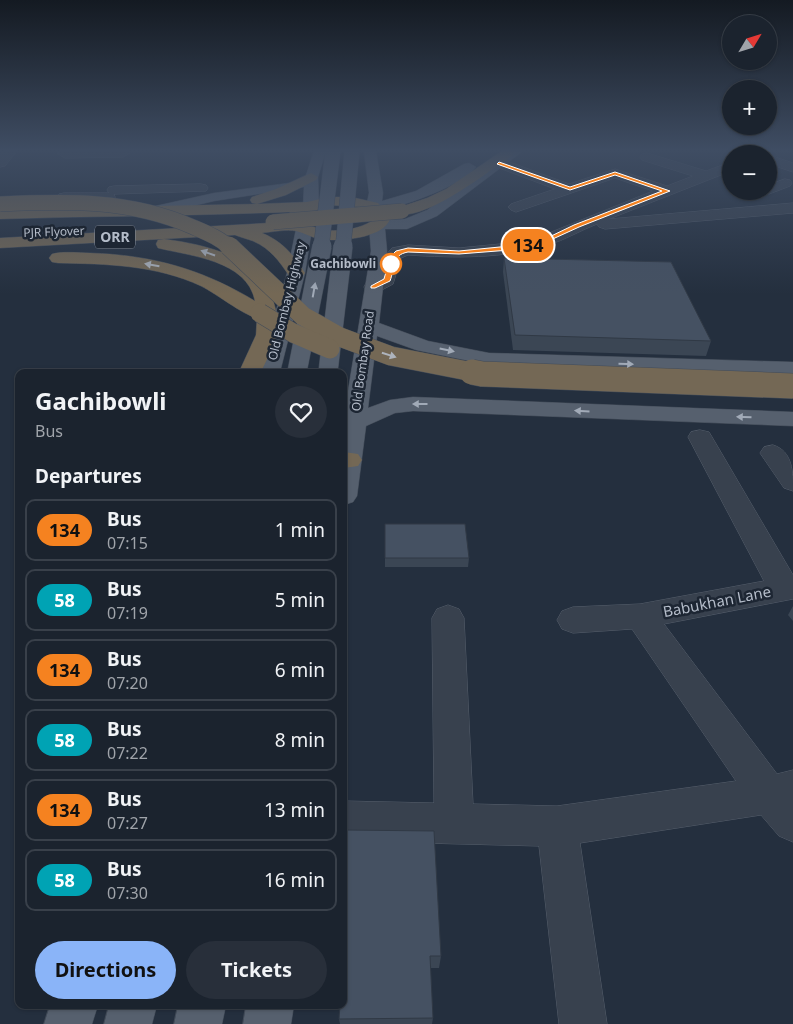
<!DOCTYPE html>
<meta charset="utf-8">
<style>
:root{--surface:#1b232e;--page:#282f3a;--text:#f1f3f6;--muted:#a0a4aa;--line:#39404a;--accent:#8ab4f8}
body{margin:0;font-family:"Noto Sans",sans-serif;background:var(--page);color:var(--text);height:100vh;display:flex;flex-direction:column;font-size:19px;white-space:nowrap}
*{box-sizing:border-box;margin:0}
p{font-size:16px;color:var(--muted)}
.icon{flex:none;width:28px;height:28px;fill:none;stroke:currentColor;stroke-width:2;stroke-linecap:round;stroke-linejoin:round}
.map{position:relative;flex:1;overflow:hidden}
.sheet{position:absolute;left:15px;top:369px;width:332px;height:640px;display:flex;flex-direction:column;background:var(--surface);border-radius:10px;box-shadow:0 1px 4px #0004,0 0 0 1px var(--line)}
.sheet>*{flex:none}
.badge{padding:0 10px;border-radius:16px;font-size:18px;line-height:32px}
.needle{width:32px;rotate:52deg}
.controls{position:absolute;left:722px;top:15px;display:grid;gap:10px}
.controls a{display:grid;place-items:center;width:55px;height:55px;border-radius:50%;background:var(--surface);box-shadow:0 1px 4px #0004,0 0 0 1px var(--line);font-size:25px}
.map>.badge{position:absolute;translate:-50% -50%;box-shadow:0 0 0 2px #fff}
h2{padding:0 20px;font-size:19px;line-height:45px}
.round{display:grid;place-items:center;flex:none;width:52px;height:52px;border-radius:26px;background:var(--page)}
.overview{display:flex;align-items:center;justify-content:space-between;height:85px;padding:0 20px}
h1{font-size:24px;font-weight:700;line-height:38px}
.cta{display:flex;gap:10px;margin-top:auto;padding:10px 20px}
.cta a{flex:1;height:58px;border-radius:30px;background:var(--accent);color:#111;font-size:20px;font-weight:700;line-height:58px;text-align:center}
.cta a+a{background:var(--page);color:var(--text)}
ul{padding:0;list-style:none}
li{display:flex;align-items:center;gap:15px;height:62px;margin:0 10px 8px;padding:0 10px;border:2px solid var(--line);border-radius:10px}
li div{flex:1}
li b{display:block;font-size:19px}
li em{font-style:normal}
li .badge{min-width:55px;font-weight:700;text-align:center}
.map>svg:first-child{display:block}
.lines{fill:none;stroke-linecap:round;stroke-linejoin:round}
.minor-casing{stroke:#565f6c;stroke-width:1}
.major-casing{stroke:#414a57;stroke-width:1}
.highway-casing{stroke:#434c59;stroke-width:1}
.minor{fill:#38414e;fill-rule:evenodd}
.major{fill:#56606e;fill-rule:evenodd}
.highway{fill:#746855;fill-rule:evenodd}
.major-bridge-far1-casing{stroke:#414a57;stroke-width:16;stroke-linecap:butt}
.major-bridge-casing{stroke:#414a57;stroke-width:20;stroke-linecap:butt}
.highway-bridge-far2-casing{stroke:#434c59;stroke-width:16;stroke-linecap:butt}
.highway-bridge-far1-casing{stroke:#434c59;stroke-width:20;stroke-linecap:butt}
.highway-bridge-casing{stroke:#434c59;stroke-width:26;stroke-linecap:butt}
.major-bridge-far1{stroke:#56606e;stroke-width:15}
.major-bridge{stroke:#56606e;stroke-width:19}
.highway-bridge-far2{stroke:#746855;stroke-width:15}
.highway-bridge-far1{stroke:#746855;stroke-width:19}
.highway-bridge{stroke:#746855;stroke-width:25}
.wall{fill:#3b4654}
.building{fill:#455162;stroke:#303945}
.oneway{fill:#aeb4bd}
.oneway2{fill:#a1aab7}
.line{fill:#f58220;stroke:#fff}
.stop-dot{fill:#fff;stroke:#f58220;stroke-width:2.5}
.labels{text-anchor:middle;stroke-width:5;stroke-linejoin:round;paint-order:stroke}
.far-street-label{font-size:12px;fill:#b4bcc9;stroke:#1d2633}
.far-stop-label{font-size:12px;font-weight:bold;fill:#b4bcc9;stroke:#1d2633;text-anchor:end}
.shield{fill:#1d2633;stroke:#878f9c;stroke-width:1}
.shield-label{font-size:14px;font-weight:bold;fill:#b4bcc9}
.street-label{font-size:15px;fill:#b4bcc9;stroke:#1d2633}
</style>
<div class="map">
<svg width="793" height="1024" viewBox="0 0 793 1024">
<rect width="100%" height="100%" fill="#242f3e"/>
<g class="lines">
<defs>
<g id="minor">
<path d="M4,151H17L5,166L0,167V155Z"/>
<path d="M60,151H128L130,153L123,157L65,158L58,154Z"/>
<path d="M647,153L706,171L731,162V171L609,219L793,203V213L605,229L599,227L597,224C581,230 565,240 548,245C503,259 455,258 408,255L401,258L393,284L380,291L373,293L366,291L364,287L366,283L379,277L384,257L392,248L408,245L459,248L510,243L539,237L653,191L615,178L516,212L511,210L508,207L511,204L555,189L494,166L492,163L494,160H504L569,184L615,169L667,186L693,176L642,160L640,157L642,154Z"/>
<path d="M769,155L793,163V172L769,164Z"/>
<path d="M785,179L790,180L792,183L790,186L769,194L763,191H769V185Z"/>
<path d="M201,184L206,185L208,188L206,191L114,194L115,197L114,212L111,215H101L98,212L100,201H64L59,200L57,197L59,194L64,193H109L107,190L109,187L114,186Z"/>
<path d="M700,430L709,432L712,437L793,575V599L664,624L777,774L793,770V842L779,836L761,815L580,843L607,1024H559L539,846L344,841V801L434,803L432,618L437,609L448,605L459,609L464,618L473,804L557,806L736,781L632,629L573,633L562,629L557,620L562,611L573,607L640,604L764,581L688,437L691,432Z"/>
<path d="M773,445C793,451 793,472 793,491L784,488L760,453L764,447Z"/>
</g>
<g id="major">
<path d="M314,151H326L318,177L319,206L316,209H306L303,206L304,187L214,201L156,215L151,213L148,210L151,207L214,193L304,181Z"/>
<path d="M364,151H376L383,193L382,201L416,191L464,164L469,163L476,167C460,188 401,206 375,213L370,211L366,207L369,193Z"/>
<path d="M509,151H523L437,216L407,229H385L387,251L379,323L428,341L489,353L793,362V376L489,365L416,350L377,336L368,408L390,400L413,397L793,412V426L413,411L395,413L366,426L357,496L353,502L344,505V415L371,251L369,226L373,221L405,219L427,210Z"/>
<path d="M304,224L310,226L312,229L305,273L280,372H258L287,273L296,229L298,226Z"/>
<path d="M50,1005H98L92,1024H44Z"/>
<path d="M109,1005H157L152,1024H104Z"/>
<path d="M178,1005H226L222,1024H174Z"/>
<path d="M246,1005H294L291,1024H243Z"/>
</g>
<g id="highway">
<path d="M502,151H516C510,159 500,164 491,170C472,184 421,220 397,214L394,211L397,208L427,198L446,189Z"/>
<path d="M311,173L318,177L316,180L286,195L257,204L307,202L329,197H351L378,203L391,216C387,239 337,242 319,239C311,237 304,233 296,231C287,229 272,232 262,233C282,241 294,255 305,273L302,277L296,278L290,277C279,261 271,249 253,241C247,239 240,237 235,235L0,248V238L287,222V217L290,212C193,216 97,216 0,219V209L257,204L252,203L250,200L252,197L276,189ZM329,205L359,207L373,214L375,219C355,233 322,235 303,221V216Z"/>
<path d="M164,239C208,245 264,257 275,307C277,314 279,322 278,329C275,344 267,359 261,372H239L256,335L257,318C243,315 217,294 201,286C156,265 107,264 58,263L52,262L49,258L52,254C64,251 78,253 90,253C152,255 202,269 255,301C247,260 190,256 158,248L156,244L158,240Z"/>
<path d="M344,452L358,454L362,460L358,466L344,468Z"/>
</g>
</defs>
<!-- minor casing -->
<use href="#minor" class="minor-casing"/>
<!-- major casing -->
<use href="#major" class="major-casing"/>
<!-- highway casing -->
<use href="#highway" class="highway-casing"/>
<!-- minor -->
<use href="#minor" class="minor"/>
<!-- major -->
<use href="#major" class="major"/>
<!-- highway -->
<use href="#highway" class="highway"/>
<defs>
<g id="major-bridge-far1">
<path d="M321,248L333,151"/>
<path d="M343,248L352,151"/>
</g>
<g id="major-bridge">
<path d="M297,372L322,246"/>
<path d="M328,372L343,246"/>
</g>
<g id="highway-bridge-far2">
<path d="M0,204C67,201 130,199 193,227C207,233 220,238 230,248"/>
<path d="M273,222L402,211"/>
</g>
<g id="highway-bridge-far1">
<path d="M229,246L303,316L340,337L391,356L478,373"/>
<path d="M260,313L293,333L330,349"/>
</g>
<path id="highway-bridge" d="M472,372L482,374L793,386"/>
</defs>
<!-- major-bridge-far1 casing -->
<use href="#major-bridge-far1" class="major-bridge-far1-casing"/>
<!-- major-bridge casing -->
<use href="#major-bridge" class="major-bridge-casing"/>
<!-- highway-bridge-far2 casing -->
<use href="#highway-bridge-far2" class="highway-bridge-far2-casing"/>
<!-- highway-bridge-far1 casing -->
<use href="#highway-bridge-far1" class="highway-bridge-far1-casing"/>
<!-- highway-bridge casing -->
<use href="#highway-bridge" class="highway-bridge-casing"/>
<!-- major-bridge-far1 -->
<use href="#major-bridge-far1" class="major-bridge-far1"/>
<!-- major-bridge -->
<use href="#major-bridge" class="major-bridge"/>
<!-- highway-bridge-far2 -->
<use href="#highway-bridge-far2" class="highway-bridge-far2"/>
<!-- highway-bridge-far1 -->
<use href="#highway-bridge-far1" class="highway-bridge-far1"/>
<!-- highway-bridge -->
<use href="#highway-bridge" class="highway-bridge"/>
</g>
<!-- wall -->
<g class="wall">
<path d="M504,258L711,341L706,356L513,350L503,272Z"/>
<path d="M385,524L469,558L468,567H385Z"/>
<path d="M793,606V621L788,615Z"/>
<path d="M344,894L441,956L439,968H430L433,1018L432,1024H340L339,1019Z"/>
</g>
<!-- building -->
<g class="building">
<path d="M504,258L671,262L711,341L515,335Z"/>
<path d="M385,524H465L469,558H385Z"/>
<path d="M346,830L434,831L441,956H430L433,1018L339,1019L340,1005H344V894Z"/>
</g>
<!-- one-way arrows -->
<defs><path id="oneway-solid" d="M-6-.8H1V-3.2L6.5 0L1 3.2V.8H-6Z" transform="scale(1.25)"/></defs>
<g class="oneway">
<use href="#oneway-solid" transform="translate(208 253) rotate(-161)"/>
<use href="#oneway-solid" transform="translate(152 265) rotate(-170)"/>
<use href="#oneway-solid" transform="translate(389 355) rotate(18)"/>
</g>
<g class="oneway2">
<use href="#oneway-solid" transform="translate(314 290) rotate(-80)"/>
<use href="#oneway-solid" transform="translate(447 350) rotate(12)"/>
<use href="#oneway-solid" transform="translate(626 364) rotate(2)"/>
<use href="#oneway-solid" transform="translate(420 404) rotate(-180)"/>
<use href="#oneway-solid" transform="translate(582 411) rotate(-177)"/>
<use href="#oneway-solid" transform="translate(744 417) rotate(-178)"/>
</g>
<!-- sky -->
<linearGradient id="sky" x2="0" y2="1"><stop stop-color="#141a22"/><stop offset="0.51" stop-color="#3f4d63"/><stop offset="1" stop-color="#3f4d63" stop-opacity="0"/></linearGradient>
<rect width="793" height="294" fill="url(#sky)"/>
<!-- line -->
<path class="line" d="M499,162L570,187L615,172L670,191L579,227L544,243L510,250L459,254L408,252C391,255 395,268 390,281L375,288H371V286L384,279L390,257L396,251L408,248L459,251L510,246L543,240L574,225L662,191L615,175L570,190L497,164Z"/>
<!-- markers -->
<circle class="stop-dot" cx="391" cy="264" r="10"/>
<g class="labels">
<!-- far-street labels -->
<g class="far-street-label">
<text transform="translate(54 232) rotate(-2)" y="4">PJR Flyover</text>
<text transform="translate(287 301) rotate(-76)" y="4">Old Bombay Highway</text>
<text transform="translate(363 361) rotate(-82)" y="4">Old Bombay Road</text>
</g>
<!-- far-stop labels -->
<g class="far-stop-label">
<text x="376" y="268">Gachibowli</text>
</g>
<!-- shield labels -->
<rect class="shield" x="95" y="225.5" width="40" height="23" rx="4"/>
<g class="shield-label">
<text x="115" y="242">ORR</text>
</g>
<!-- street labels -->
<g class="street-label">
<text transform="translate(717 602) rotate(-11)" y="5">Babukhan Lane</text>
</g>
</g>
</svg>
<div class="controls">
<a><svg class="needle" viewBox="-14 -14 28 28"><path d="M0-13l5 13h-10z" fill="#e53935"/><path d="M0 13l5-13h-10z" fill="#a0a4aa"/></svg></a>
<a>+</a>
<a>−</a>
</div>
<b class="badge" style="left:528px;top:245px;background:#f58220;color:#111">134</b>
<section class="sheet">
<div class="overview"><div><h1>Gachibowli</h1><p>Bus</p></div><a class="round"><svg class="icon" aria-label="heart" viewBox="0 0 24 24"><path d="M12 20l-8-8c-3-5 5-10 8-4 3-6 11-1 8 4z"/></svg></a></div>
<h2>Departures</h2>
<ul>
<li><span class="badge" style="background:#f58220;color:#111">134</span><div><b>Bus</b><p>07:15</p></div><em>1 min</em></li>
<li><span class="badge" style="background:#00a3b4;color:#fff">58</span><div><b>Bus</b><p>07:19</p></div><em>5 min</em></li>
<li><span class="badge" style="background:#f58220;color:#111">134</span><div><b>Bus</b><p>07:20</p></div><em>6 min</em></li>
<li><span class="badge" style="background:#00a3b4;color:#fff">58</span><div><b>Bus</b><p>07:22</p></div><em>8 min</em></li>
<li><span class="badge" style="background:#f58220;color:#111">134</span><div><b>Bus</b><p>07:27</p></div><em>13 min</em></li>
<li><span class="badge" style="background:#00a3b4;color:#fff">58</span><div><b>Bus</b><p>07:30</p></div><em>16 min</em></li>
</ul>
<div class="cta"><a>Directions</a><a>Tickets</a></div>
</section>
</div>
